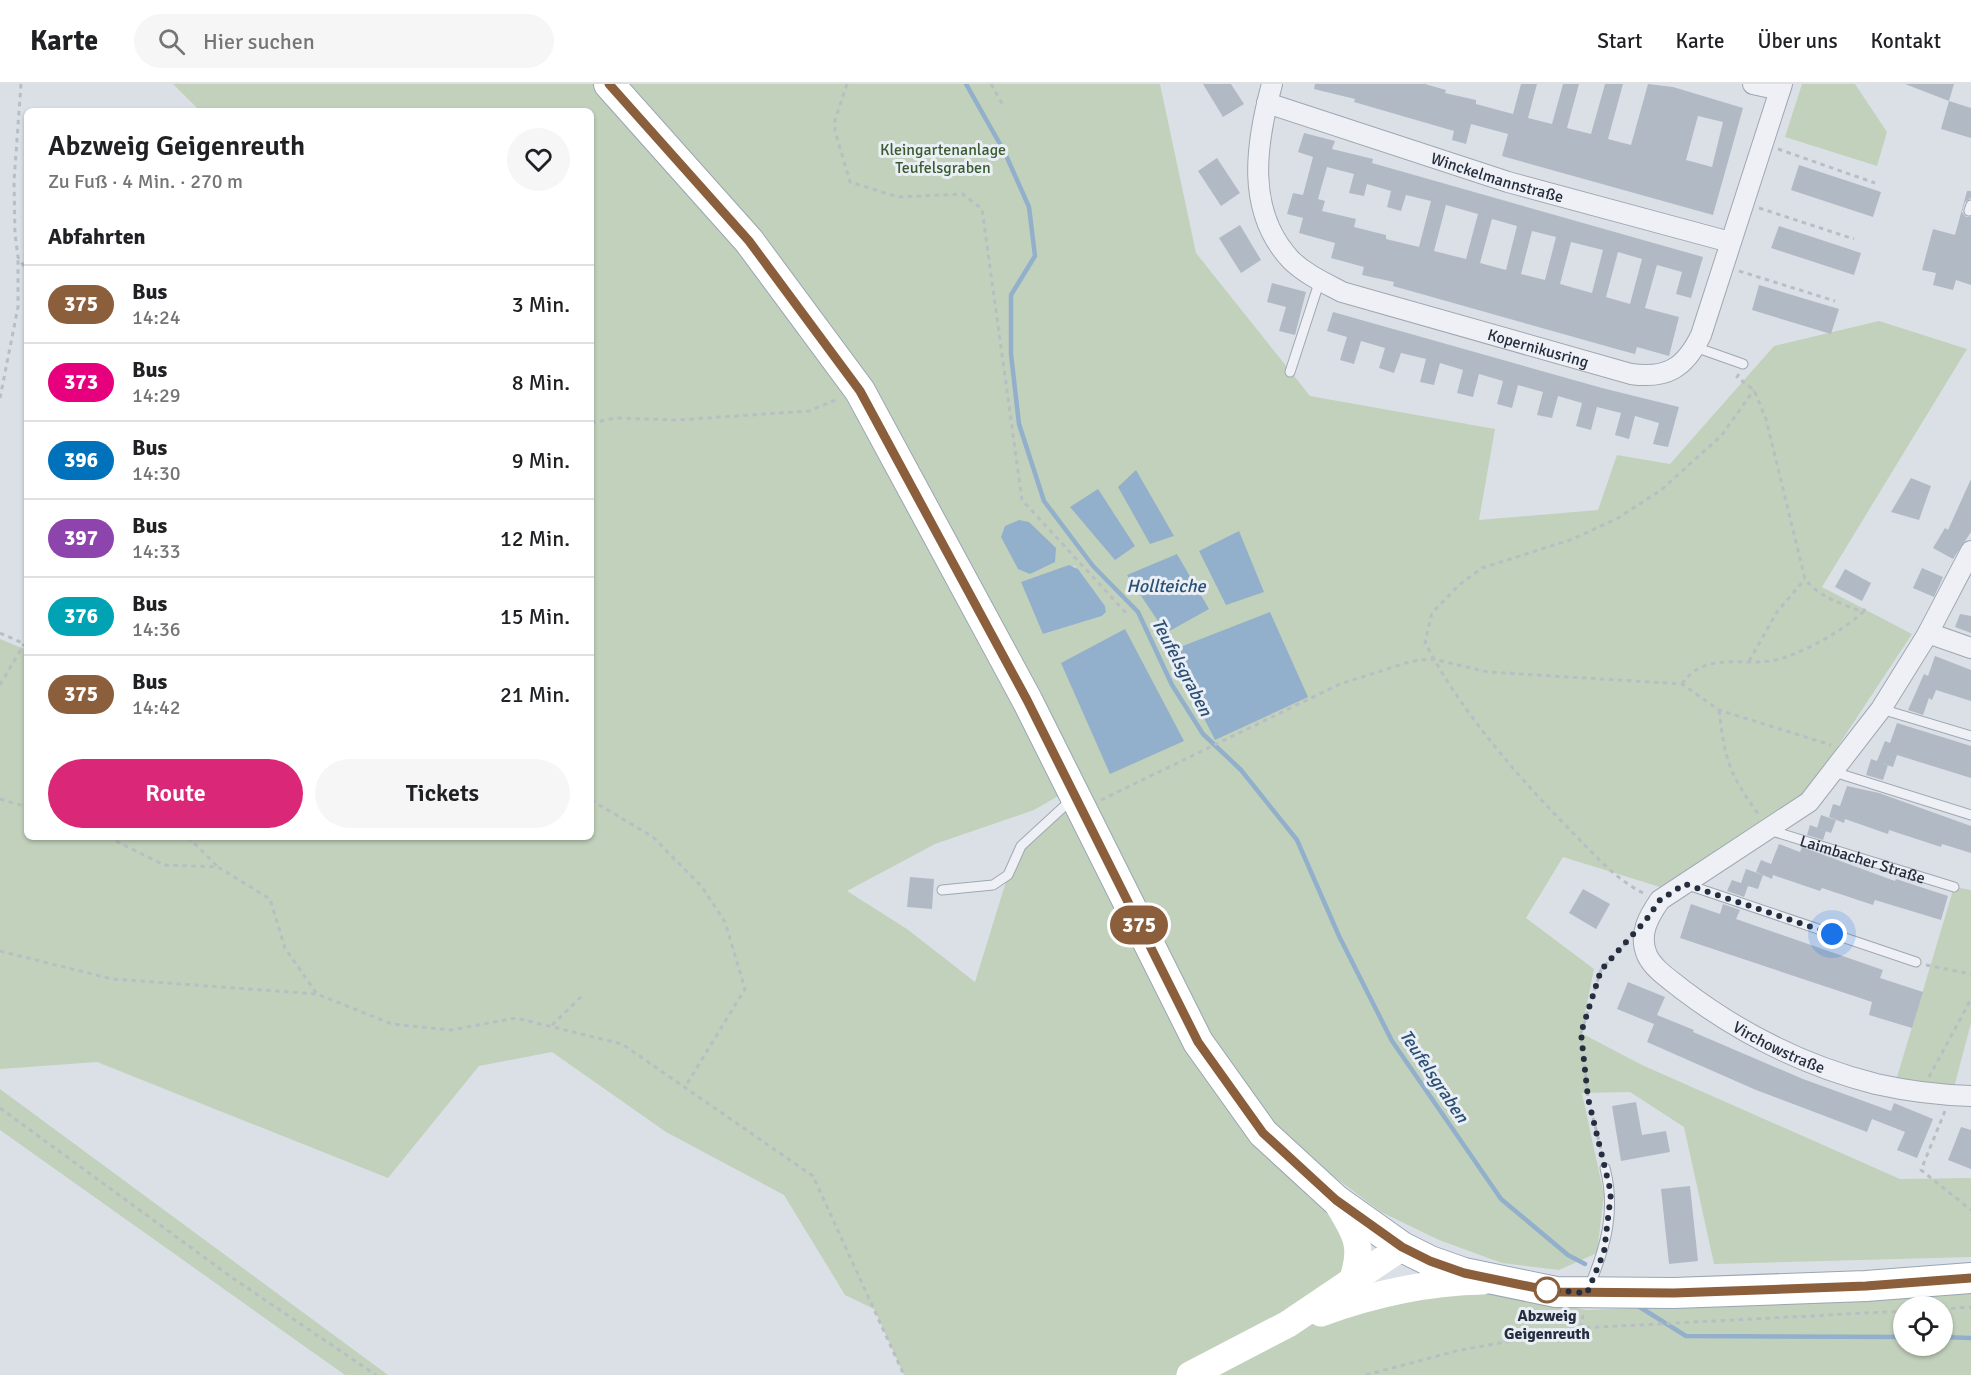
<!DOCTYPE html>
<html lang="de">
<meta charset="utf-8">
<style>
:root{--surface:#fff;--page:#f6f6f6;--text:#202124;--muted:#757577;--line:#e0e0e0;--accent:#db2777}
body{margin:0;font-family:Signika,sans-serif;background:var(--page);color:var(--text);height:100vh;display:flex;flex-direction:column;font-size:22px;white-space:nowrap}
*{box-sizing:border-box;margin:0}
p{font-size:20px;color:var(--muted)}
.icon{flex:none;width:33px;height:33px;fill:none;stroke:currentColor;stroke-width:2;stroke-linecap:round;stroke-linejoin:round}
.map{position:relative;flex:1;overflow:hidden}
.side{position:absolute;left:24px;top:24px;width:570px;height:732px;display:flex;flex-direction:column;background:var(--surface);border-radius:9px;box-shadow:0 2px 4px #0004}
.side>*{flex:none}
.badge{padding:0 12px;border-radius:20px;font-size:21px;line-height:39px}
.tools{position:absolute;left:1893px;top:1212px;display:grid;gap:12px}
.tools a{display:grid;place-items:center;width:60px;height:60px;border-radius:50%;background:var(--surface);box-shadow:0 2px 4px #0004;font-size:30px}
.you{position:absolute;width:30px;height:30px;margin:-15px;border:4px solid #fff;border-radius:50%;background:#1a73e8;box-shadow:0 0 0 9px #1a73e833}
.map>.badge{position:absolute;translate:-50% -50%;box-shadow:0 0 0 3px #fff}
h2{padding:0 24px;font-size:22px;line-height:54px}
.round{display:grid;place-items:center;flex:none;width:63px;height:63px;border-radius:32px;background:var(--page)}
.headline{display:flex;align-items:center;justify-content:space-between;height:102px;padding:0 24px}
h1{font-size:28px;font-weight:600;line-height:45px}
.action{display:flex;gap:12px;margin-top:auto;padding:12px 24px}
.action a{flex:1;height:69px;border-radius:36px;background:var(--accent);color:#fff;font-size:24px;font-weight:600;line-height:69px;text-align:center}
.action a+a{background:var(--page);color:var(--text)}
ul{padding:0;list-style:none}
li{display:flex;align-items:center;gap:18px;height:78px;padding:0 24px;border-top:2px solid var(--line)}
li div{flex:1}
li b{display:block;font-size:22px}
li em{font-style:normal}
li .badge{min-width:66px;font-weight:700;text-align:center}
header{display:flex;align-items:center;gap:36px;box-sizing:border-box;height:84px;padding:0 30px;background:var(--surface);border-bottom:2px solid var(--line)}
header strong{font-size:28px}
nav{display:flex;gap:33px;margin-inline-start:auto;font-size:21px}
.search{width:420px;height:54px;background:var(--page);display:flex;align-items:center;gap:15px;box-sizing:border-box;padding:0 21px;border-radius:33px;color:var(--muted);font-size:22px}
.map>svg:first-child{display:block}
.green{fill:#c2d1bb;fill-rule:evenodd}
.water{fill:#92b0cb}
.lines{fill:none;stroke-linecap:round;stroke-linejoin:round}
.stream{stroke:#92b0cb;stroke-width:4.5}
.building{fill:#b1b9c4;fill-rule:evenodd}
.service-casing{stroke:#a0a7b1;stroke-width:11}
.minor-casing{stroke:#a0a7b1;stroke-width:22}
.primary-casing{stroke:#99a5b3;stroke-width:32}
.path{stroke:#b9bec5;stroke-width:3;stroke-dasharray:4.5 4.5;stroke-linecap:butt}
.service{stroke:#eef0f5;stroke-width:9}
.minor{stroke:#eef0f5;stroke-width:20}
.secondary{stroke:#fff;stroke-width:27}
.primary{stroke:#fff;stroke-width:30}
.line-casing{stroke:#fff;stroke-width:14}
.line{stroke:#8b5e3c;stroke-width:9}
.walk{stroke:#242e3e;stroke-width:6;stroke-dasharray:0 10.8}
.stop-dot{fill:#fff;stroke:#8b5e3c;stroke-width:3}
.labels{text-anchor:middle;stroke-width:6;stroke-linejoin:round;paint-order:stroke}
.park-label{font-size:16px;fill:#3a5b30;stroke:#eaeff5}
.street-label{font-size:16px;fill:#242e3e;stroke:#eaeff5}
.stop-label{font-size:16px;font-weight:bold;fill:#242e3e;stroke:#eaeff5}
.water-label{font-size:18px;font-style:italic;fill:#2b4f75;stroke:#eaeff5}
</style>
<header>
<strong>Karte</strong>
<div class="search"><svg class="icon" aria-label="search" viewBox="0 0 24 24"><circle cx="10" cy="10" r="6"/><path d="M15 15l6 6"/></svg>Hier suchen</div>
<nav><a>Start</a><a>Karte</a><a>Über uns</a><a>Kontakt</a></nav>
</header>
<div class="map">
<svg width="1971" height="1291" viewBox="0 0 1971 1291">
<rect width="100%" height="100%" fill="#dbe0e7"/>
<!-- green -->
<g class="green">
<path d="M173,0H598L763,193L866,329L1060,711L1034,726L935,760L847,807L907,845L975,898L1008,791L1021,762L1064,728L1074,729L1176,935L1340,1134L1352,1175L1330,1204L1176,1291H904L874,1225L845,1211L784,1111L666,1048L552,968L479,982L388,1094L97,978L0,985V555L27,566V753H591V27H200Z"/>
<path d="M630,0H1160L1196,169L1310,312L1495,345L1479,436L1598,426L1617,371L1670,380L1774,262L1879,237L1967,265L1822,503L1912,550L1805,712L1660,803L1563,773L1526,834L1594,885L1581,949L1642,981L1900,1095L1971,1094V1173L1714,1180L1684,1043L1630,1008L1582,1009L1604,1111L1597,1169L1559,1186L1502,1179L1439,1156L1381,1128L1292,1061L1248,1009L1216,959L905,363L675,52ZM1074,481L1105,522L1106,528L1102,532L1043,550Z"/>
<path d="M1802,0H1855L1887,48L1877,82L1785,53Z"/>
<path d="M1954,803L1971,806V939L1952,1011L1894,1003Z"/>
<path d="M0,1005L388,1291H345L0,1046Z"/>
<path d="M1482,1208L1587,1226L1971,1209V1291H1213L1299,1244L1353,1223ZM1904,1222H1942V1262H1904Z"/>
</g>
<!-- water -->
<g class="water">
<path d="M1136,386L1174,452L1150,460L1118,403Z"/>
<path d="M1098,405L1135,462L1115,476L1070,423Z"/>
<path d="M1019,436L1029,438L1056,464L1055,478L1030,490L1018,485L1001,453L1005,442Z"/>
<path d="M1239,447L1264,508L1226,521L1199,467Z"/>
<path d="M1177,470L1209,525L1166,549L1127,491Z"/>
<path d="M1069,481L1078,485L1105,522L1106,528L1102,532L1043,550L1021,498Z"/>
<path d="M1270,528L1308,613L1215,656L1170,567Z"/>
<path d="M1125,545L1184,657L1110,690L1061,579Z"/>
</g>
<g class="lines">
<!-- stream -->
<g class="stream">
<path d="M966,0L1005,69L1029,123L1035,172L1011,211V270L1019,340L1044,417L1093,482L1138,528L1172,601L1203,650L1241,686L1297,756L1339,852L1392,957L1501,1115L1568,1171L1585,1180"/>
<path d="M1638,1222L1686,1252L1904,1253"/>
<path d="M1942,1253L1971,1254"/>
</g>
</g>
<!-- building -->
<g class="building">
<path d="M1203,0H1231L1244,20L1223,33Z"/>
<path d="M1315,0H1425L1446,6L1445,9L1476,16V20L1513,30L1521,0H1537L1528,34L1552,40L1563,0H1579L1567,44L1591,50L1605,0H1623L1608,55L1631,61L1648,0L1673,3L1743,24L1713,131L1502,72L1508,50L1471,40L1466,60L1452,56L1454,47L1354,18L1355,15L1314,5ZM1698,32L1723,38L1712,83L1686,76Z"/>
<path d="M1905,0H1954L1949,17Z"/>
<path d="M1949,17L1971,24V54L1941,45Z"/>
<path d="M1304,49L1335,57L1332,65L1373,75L1372,79L1703,173L1691,214L1676,210L1682,188L1657,181L1645,224L1679,233L1669,272L1637,263L1635,270L1620,266L1393,202L1394,198L1362,191L1364,183L1331,174L1335,159L1299,149L1303,134L1287,130L1293,109L1303,111L1313,73L1298,68ZM1327,83L1354,90L1349,109L1364,112L1367,100L1391,107L1387,123L1401,127L1406,111L1431,117L1419,163L1386,155V151L1354,143L1356,135L1322,127L1325,117L1318,115ZM1446,121L1478,130L1466,175L1434,167ZM1492,135L1517,142L1506,186L1480,179ZM1532,147L1556,153L1545,196L1521,190ZM1571,158L1603,166L1592,209L1560,200ZM1618,168L1642,175L1630,220L1606,213Z"/>
<path d="M1217,74L1240,109L1221,122L1198,87Z"/>
<path d="M1799,81L1881,108L1873,133L1791,106Z"/>
<path d="M1967,107H1971V114L1965,118L1962,128L1966,133H1971V201L1956,196L1953,206L1933,201L1936,189L1922,186L1933,145L1955,151Z"/>
<path d="M1240,141L1261,176L1241,189L1219,154Z"/>
<path d="M1779,142L1861,169L1854,191L1771,164Z"/>
<path d="M1272,199L1306,208L1295,251L1279,247L1286,223L1267,218Z"/>
<path d="M1759,201L1839,225L1831,250L1752,226Z"/>
<path d="M1333,228L1602,304L1679,323L1668,363L1653,360L1659,339L1635,332L1629,355L1615,351L1621,329L1597,323L1591,346L1576,342L1582,319L1558,312L1552,334L1537,331L1543,308L1518,301L1512,324L1497,320L1503,297L1479,290L1473,313L1457,309L1463,286L1440,279L1434,301L1420,298L1426,275L1401,269L1394,289L1379,284L1385,264L1361,257L1354,280L1340,276L1347,253L1327,247Z"/>
<path d="M1911,394L1931,402L1919,436L1891,428Z"/>
<path d="M1971,395V448L1953,475L1933,464L1945,444L1948,446Z"/>
<path d="M1922,484L1943,493L1934,513L1913,504Z"/>
<path d="M1845,485L1871,499L1862,517L1835,503Z"/>
<path d="M1960,530L1971,532V549L1955,543Z"/>
<path d="M1935,572L1971,586V617L1936,606L1932,616L1929,614L1923,631L1908,626L1924,590L1928,592Z"/>
<path d="M1897,639L1971,662V694L1897,671L1893,683L1881,679L1888,681L1883,696L1866,691L1871,675L1877,677L1885,657L1890,659Z"/>
<path d="M1847,702L1879,709L1971,742V769L1942,760L1941,763L1889,746L1888,750L1845,735L1844,739L1829,733L1833,720L1840,722Z"/>
<path d="M1821,731L1836,736L1831,749L1817,744Z"/>
<path d="M1810,741L1826,747L1823,756L1807,751Z"/>
<path d="M1779,760L1800,768L1802,763L1895,797L1896,795L1948,812L1941,836L1875,816L1873,821L1822,804L1820,807L1773,791L1772,795L1756,788L1761,776L1771,780Z"/>
<path d="M1746,785L1763,791L1758,805L1748,802L1744,813L1727,807L1732,796L1744,800L1741,799Z"/>
<path d="M910,793L934,795L932,825L907,823Z"/>
<path d="M1583,805L1610,820L1596,845L1569,829Z"/>
<path d="M1691,820L1720,830L1723,820L1740,826L1736,835L1883,886L1880,894L1923,908L1912,944L1869,931L1872,918L1680,854Z"/>
<path d="M1628,898L1665,913L1657,931L1694,946L1693,948L1803,995L1891,1027L1894,1019L1933,1035L1917,1074L1897,1066L1905,1048L1872,1035L1867,1048L1756,1006L1647,958L1654,940L1617,925Z"/>
<path d="M1636,1018L1642,1051L1666,1047L1670,1068L1621,1077L1612,1022Z"/>
<path d="M1961,1043L1971,1046V1085L1948,1076Z"/>
<path d="M1690,1102L1698,1177L1669,1180L1661,1105Z"/>
</g>
<g class="lines">
<defs>
<g id="service">
<path d="M1969,127L1971,121"/>
<path d="M1695,263L1743,280"/>
<path d="M1290,288L1320,196"/>
<path d="M1881,625L1971,652"/>
<path d="M1834,688L1971,731"/>
<path id="s1" d="M1769,746L1954,803"/>
<path d="M1685,800L1916,878"/>
<path d="M942,806L993,801L1008,791L1021,762L1071,716"/>
<path d="M1589,1203C1606,1163 1616,1126 1605,1084"/>
</g>
<g id="minor">
<path id="s2" d="M1272,0C1256,59 1245,127 1291,176C1305,190 1325,199 1342,208L1631,290C1667,295 1685,284 1701,251L1782,0"/>
<path d="M1753,0L1780,6"/>
<path id="s3" d="M1267,19L1508,98L1730,158"/>
<path id="s4" d="M1971,467L1927,551L1881,625L1809,718L1660,816C1649,832 1638,850 1647,871C1654,886 1671,896 1683,906C1741,950 1805,982 1876,1000C1907,1007 1939,1011 1971,1012"/>
<path d="M1928,549L1971,564"/>
</g>
<path id="primary" d="M609,0L749,157L860,307L1027,616L1198,958L1263,1049L1336,1116L1402,1163L1430,1177L1464,1189L1556,1208L1674,1209L1866,1202L1971,1194"/>
</defs>
<!-- service casing -->
<use href="#service" class="service-casing"/>
<!-- minor casing -->
<use href="#minor" class="minor-casing"/>
<!-- primary casing -->
<use href="#primary" class="primary-casing"/>
<!-- path -->
<g class="path">
<path d="M21,0L14,97L15,150L18,173L27,187"/>
<path d="M847,0L835,36V47L850,98L898,113L963,110L982,125L1022,416L1127,530"/>
<path d="M991,0L1004,23"/>
<path d="M1778,65L1875,99"/>
<path d="M1759,124L1854,155"/>
<path d="M1739,187L1835,217"/>
<path d="M1739,290L1737,293L1754,306L1766,335L1805,495C1819,513 1842,520 1863,528L1866,523"/>
<path d="M0,314L18,223V175"/>
<path d="M591,339L615,334L678,336L809,327L838,315"/>
<path d="M0,549L27,561"/>
<path d="M1749,577L1777,528L1805,495"/>
<path d="M1682,600C1707,563 1751,587 1786,573C1813,563 1842,547 1863,528"/>
<path d="M0,601L24,560"/>
<path d="M1719,626C1725,676 1729,690 1759,731"/>
<path d="M0,715L27,723"/>
<path d="M591,716L653,753L702,803L725,838L745,905L685,1003"/>
<path d="M1101,716L1340,600L1412,577L1433,575L1488,588L1682,600L1719,626L1831,661"/>
<path d="M108,753L164,781L218,783L270,815L285,864L317,910L392,940L451,946L516,934L622,960L813,1092L904,1291"/>
<path d="M188,753L217,782"/>
<path d="M1643,809C1619,797 1598,775 1580,756C1525,701 1460,628 1425,558L1432,529L1459,501L1482,484L1573,455L1618,434L1661,406L1721,352L1754,306"/>
<path d="M0,867L112,895L317,910"/>
<path d="M1926,881L1971,890"/>
<path d="M552,941L583,911"/>
<path d="M1929,993L1971,915"/>
<path d="M0,1024L234,1195L376,1291"/>
<path d="M1945,1027L1921,1086L1971,1126"/>
<path d="M1603,1073L1588,1014L1581,949L1601,886L1627,858"/>
<path d="M1942,1225L1971,1223"/>
<path d="M1581,1244L1583,1231"/>
<path d="M1366,1291L1456,1267L1581,1244L1904,1227"/>
</g>
<!-- service -->
<use href="#service" class="service"/>
<!-- minor -->
<use href="#minor" class="minor"/>
<!-- secondary -->
<g class="secondary">
<path d="M1336,1117C1355,1148 1365,1161 1352,1197"/>
<path d="M1321,1229C1373,1210 1427,1198 1483,1197"/>
<path d="M1190,1291L1288,1240L1402,1163"/>
</g>
<!-- primary -->
<use href="#primary" class="primary"/>
</g>
<g class="lines">
<defs>
<path id="line" d="M609,0L749,157L860,307L1027,616L1198,958L1263,1049L1336,1116L1402,1163L1430,1177L1464,1189L1556,1208L1674,1209L1866,1202L1971,1194"/>
</defs>
<!-- line casing -->
<use href="#line" class="line-casing"/>
<!-- line -->
<use href="#line" class="line"/>
<!-- walk -->
<path class="walk" d="M1547,1206L1587,1209L1604,1168L1611,1109L1588,1014L1581,949L1601,886L1646,836L1660,816L1685,800L1832,850"/>
</g>
<!-- markers -->
<circle class="stop-dot" cx="1547" cy="1206" r="12"/>
<g class="labels">
<!-- park labels -->
<g class="park-label">
<text x="943" y="71">Kleingartenanlage<tspan x="943" dy="18">Teufelsgraben</tspan></text>
</g>
<!-- street labels -->
<g class="street-label">
<text dy="6" stroke="none"><textPath href="#s3" startOffset="242">Winckelmannstraße</textPath></text>
<text dy="6" stroke="none"><textPath href="#s2" startOffset="450">Kopernikusring</textPath></text>
<text dy="6" stroke="none"><textPath href="#s1" startOffset="98">Laimbacher Straße</textPath></text>
<text dy="6" stroke="none"><textPath href="#s4" startOffset="700">Virchowstraße</textPath></text>
</g>
<!-- stop labels -->
<g class="stop-label">
<text x="1547" y="1237">Abzweig<tspan x="1547" dy="18">Geigenreuth</tspan></text>
</g>
<!-- water labels -->
<g class="water-label">
<text x="1166" y="508">Hollteiche</text>
<text transform="translate(1182 583) rotate(62)" y="6">Teufelsgraben</text>
<text transform="translate(1434 992) rotate(56)" y="6">Teufelsgraben</text>
</g>
</g>
</svg>
<div class="tools">
<a><svg class="icon" aria-label="locate" viewBox="0 0 24 24"><circle cx="12" cy="12" r="6"/><path d="M12 2v4M12 18v4M2 12h4M18 12h4"/></svg></a>
</div>
<div class="you" style="left:1832px;top:850px"></div>
<b class="badge" style="left:1139px;top:841px;background:#8b5e3c;color:#fff">375</b>
<section class="side">
<div class="headline"><div><h1>Abzweig Geigenreuth</h1><p>Zu Fuß · 4 Min. · 270 m</p></div><a class="round"><svg class="icon" aria-label="heart" viewBox="0 0 24 24"><path d="M12 20l-8-8c-3-5 5-10 8-4 3-6 11-1 8 4z"/></svg></a></div>
<h2>Abfahrten</h2>
<ul>
<li><span class="badge" style="background:#8b5e3c;color:#fff">375</span><div><b>Bus</b><p>14:24</p></div><em>3 Min.</em></li>
<li><span class="badge" style="background:#e6007e;color:#fff">373</span><div><b>Bus</b><p>14:29</p></div><em>8 Min.</em></li>
<li><span class="badge" style="background:#0072bc;color:#fff">396</span><div><b>Bus</b><p>14:30</p></div><em>9 Min.</em></li>
<li><span class="badge" style="background:#8e44ad;color:#fff">397</span><div><b>Bus</b><p>14:33</p></div><em>12 Min.</em></li>
<li><span class="badge" style="background:#00a3b4;color:#fff">376</span><div><b>Bus</b><p>14:36</p></div><em>15 Min.</em></li>
<li><span class="badge" style="background:#8b5e3c;color:#fff">375</span><div><b>Bus</b><p>14:42</p></div><em>21 Min.</em></li>
</ul>
<div class="action"><a>Route</a><a>Tickets</a></div>
</section>
</div>
